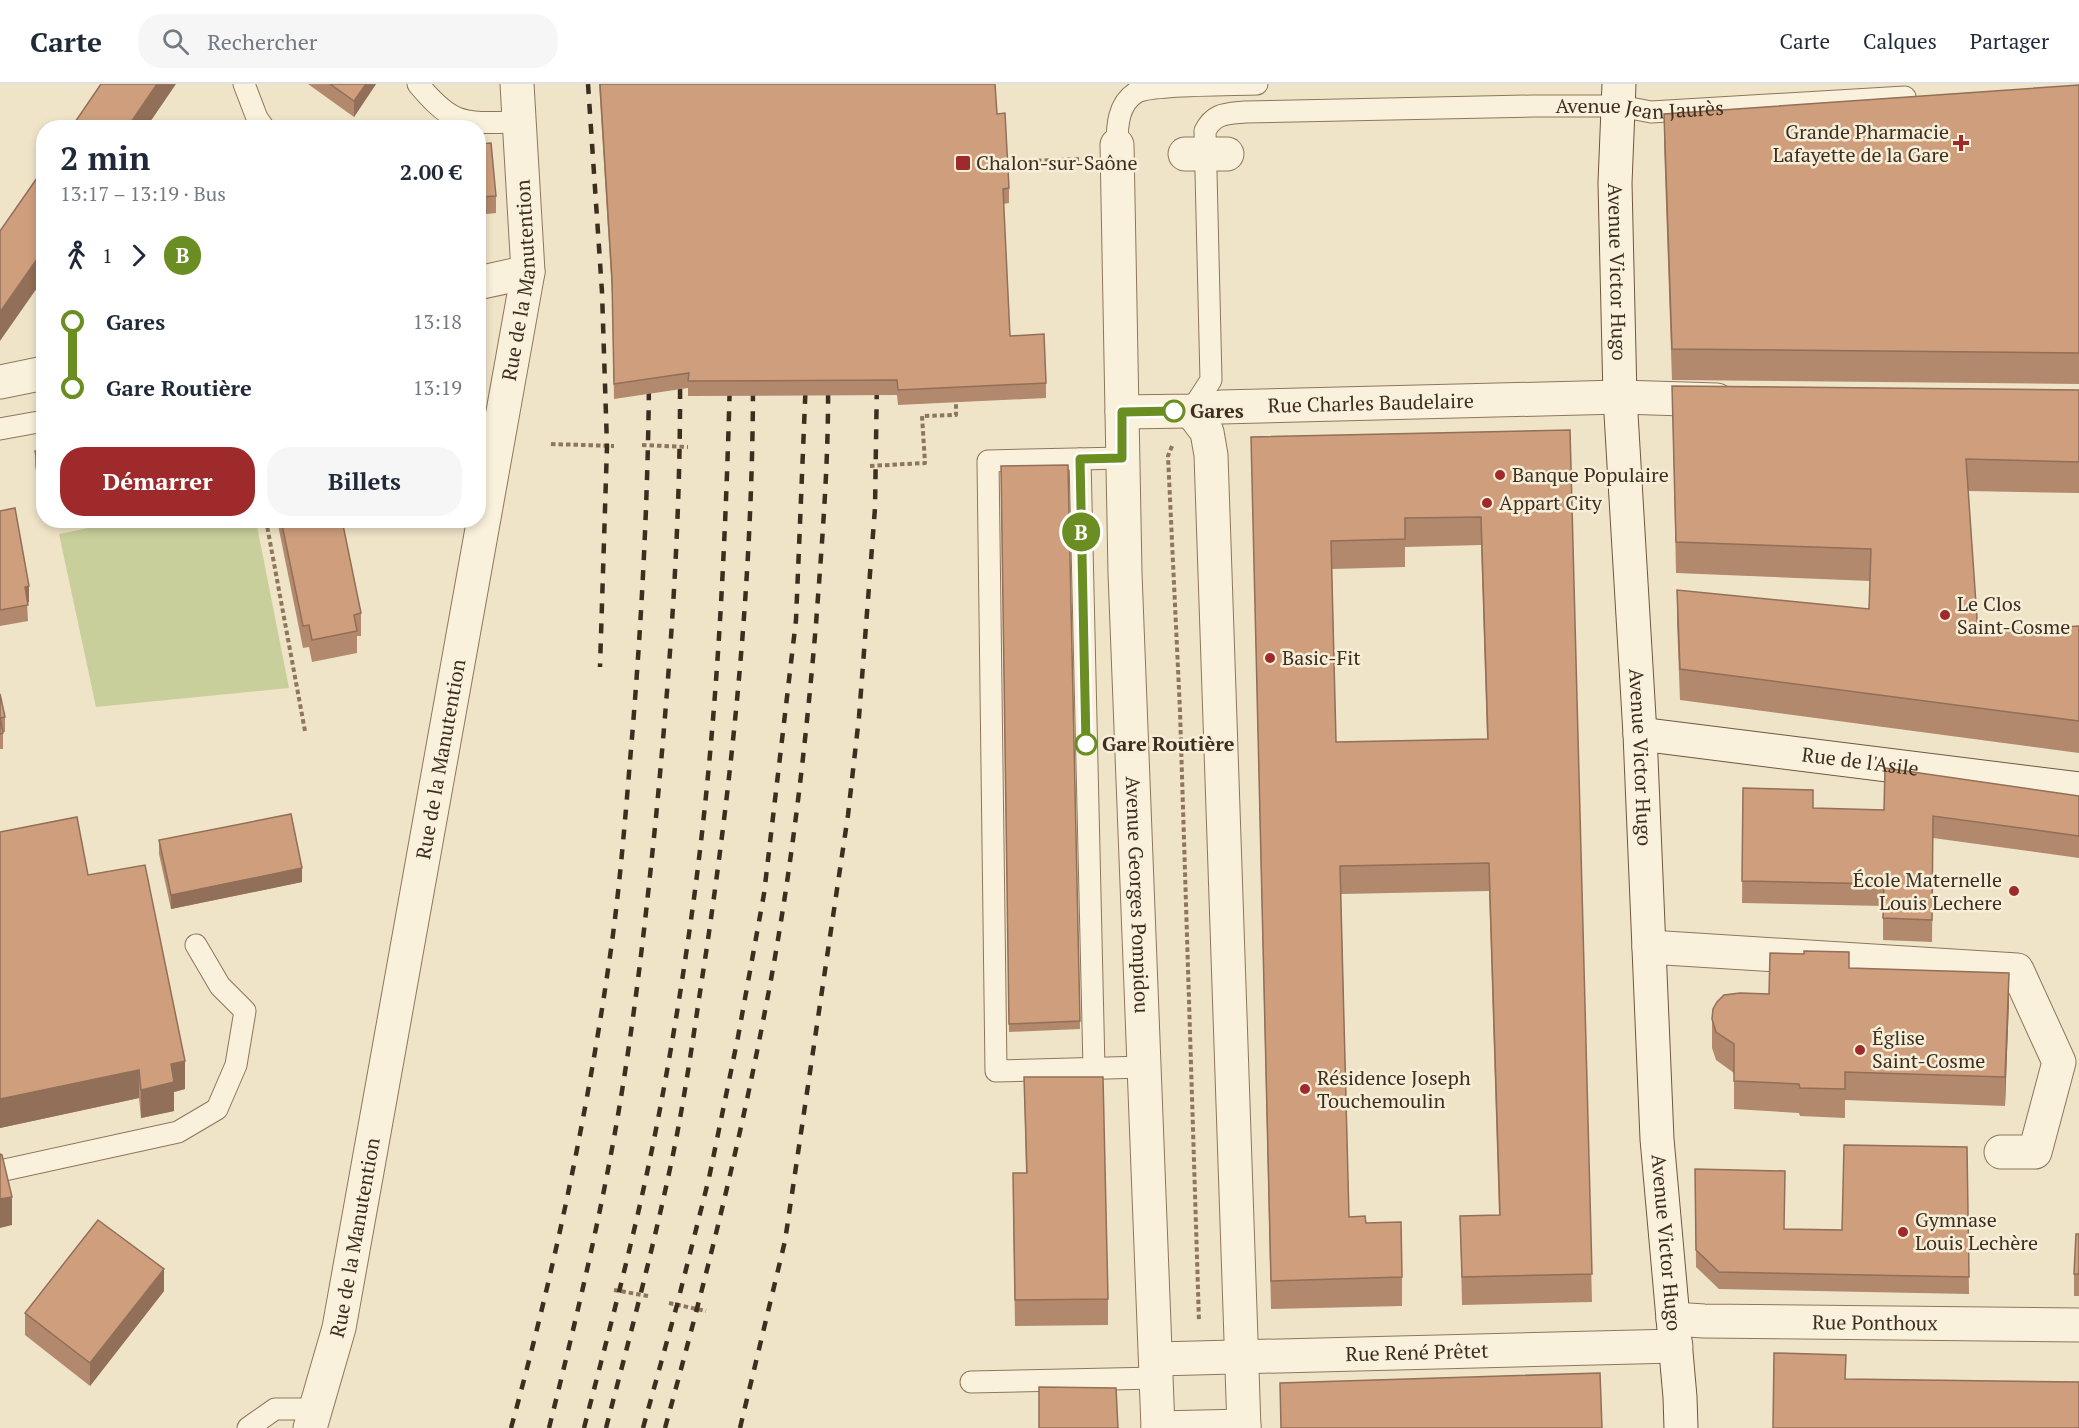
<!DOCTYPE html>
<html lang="fr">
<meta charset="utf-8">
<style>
:root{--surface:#fff;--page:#f6f6f7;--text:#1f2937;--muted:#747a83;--line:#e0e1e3;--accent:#9e2a2b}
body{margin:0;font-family:"PT Serif",serif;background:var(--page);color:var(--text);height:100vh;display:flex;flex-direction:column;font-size:22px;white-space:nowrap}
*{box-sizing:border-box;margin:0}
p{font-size:20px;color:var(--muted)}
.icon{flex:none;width:33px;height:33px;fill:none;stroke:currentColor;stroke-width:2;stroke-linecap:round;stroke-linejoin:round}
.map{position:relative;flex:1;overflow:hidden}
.details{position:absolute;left:36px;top:36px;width:450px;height:408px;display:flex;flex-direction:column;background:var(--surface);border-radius:24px;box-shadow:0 3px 9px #0003}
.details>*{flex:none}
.badge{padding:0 12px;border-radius:20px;font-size:21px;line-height:39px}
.map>.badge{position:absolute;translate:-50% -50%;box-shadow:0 0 0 3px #fff}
.legs{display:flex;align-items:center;gap:9px;height:66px;padding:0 24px;font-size:20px}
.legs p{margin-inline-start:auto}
.head{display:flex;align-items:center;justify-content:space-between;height:102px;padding:0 24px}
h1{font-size:33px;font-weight:800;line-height:45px}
.primary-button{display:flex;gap:12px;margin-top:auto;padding:12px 24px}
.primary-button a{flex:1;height:69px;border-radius:24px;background:var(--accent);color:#fff;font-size:24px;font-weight:800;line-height:69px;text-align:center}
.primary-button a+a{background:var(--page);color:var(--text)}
ul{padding:0 24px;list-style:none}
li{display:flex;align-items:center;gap:21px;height:66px;font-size:22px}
li i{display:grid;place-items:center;width:9px;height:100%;margin:0 8px;background:currentColor}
li i::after{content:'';width:15px;height:15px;margin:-8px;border:4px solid;border-radius:50%;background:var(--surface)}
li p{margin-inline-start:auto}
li:first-child i{background:linear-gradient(#0000 50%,currentColor 0)}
li:last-child i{background:linear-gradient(currentColor 50%,#0000 0)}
header{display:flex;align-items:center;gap:36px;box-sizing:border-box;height:84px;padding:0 30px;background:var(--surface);border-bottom:2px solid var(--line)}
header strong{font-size:28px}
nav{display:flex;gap:33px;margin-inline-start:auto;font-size:21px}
.search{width:420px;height:54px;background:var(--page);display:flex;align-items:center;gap:15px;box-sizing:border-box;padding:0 21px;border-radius:24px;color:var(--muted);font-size:22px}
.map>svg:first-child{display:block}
.green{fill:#c9cf9b}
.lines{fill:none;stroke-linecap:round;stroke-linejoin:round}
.lane-casing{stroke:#8d765c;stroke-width:23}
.street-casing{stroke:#8d765c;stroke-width:35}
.secondary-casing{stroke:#6f573f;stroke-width:35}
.path{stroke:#8d765c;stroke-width:4;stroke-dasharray:4.5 3;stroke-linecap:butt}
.lane{stroke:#faf1dc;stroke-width:21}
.street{stroke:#faf1dc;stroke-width:33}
.secondary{stroke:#faf1dc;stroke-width:33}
.rail{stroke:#3d2e20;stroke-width:4.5;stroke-dasharray:10 10;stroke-linecap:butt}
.wall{fill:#b2896c;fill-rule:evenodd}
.shaded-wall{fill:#916f58}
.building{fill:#cf9f7d;stroke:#916f58;stroke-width:1.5;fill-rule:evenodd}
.line-1-casing{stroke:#fff;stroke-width:14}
.line-1{stroke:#6b8e23;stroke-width:9}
.poi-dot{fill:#9e2a2b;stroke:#f7eed8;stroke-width:2}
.stop-1-dot{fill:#fff;stroke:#6b8e23;stroke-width:3}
.labels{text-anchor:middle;stroke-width:5;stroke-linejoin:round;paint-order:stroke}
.street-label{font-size:20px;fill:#3d2e20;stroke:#f7eed8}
.poi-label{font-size:20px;fill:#3d2e20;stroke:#f7eed8;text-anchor:start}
.stop-label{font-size:20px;font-weight:bold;fill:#3d2e20;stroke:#f7eed8;text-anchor:start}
</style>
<header>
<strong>Carte</strong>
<div class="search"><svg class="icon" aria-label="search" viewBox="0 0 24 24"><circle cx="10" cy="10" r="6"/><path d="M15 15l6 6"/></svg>Rechercher</div>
<nav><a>Carte</a><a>Calques</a><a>Partager</a></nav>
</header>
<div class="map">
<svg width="2079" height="1344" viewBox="0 0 2079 1344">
<rect width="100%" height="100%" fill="#f0e4c8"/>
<!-- green -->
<path class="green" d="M123,437H256L289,604L96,623L59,450Z"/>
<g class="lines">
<defs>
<g id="lane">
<path d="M244,0L257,34L264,44"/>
<path d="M418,0C428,12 442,28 457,34C476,41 500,38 519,38"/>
<path d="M1117,61C1117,42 1118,19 1137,8C1154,0 1234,1 1257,0"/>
<path id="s1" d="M1191,327L1211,296L1205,47C1214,29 1226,30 1245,28L1532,22H1620L1651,28L1905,13"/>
<path d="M0,345L44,337"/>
<path d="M1122,374L988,377L996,987L1144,983"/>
<path d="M1080,375L1094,985"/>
<path d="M0,1087L178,1048L217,1025L236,981L245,927L220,902L196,861"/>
<path d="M971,1298L1157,1294"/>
<path d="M248,1344L275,1325H317"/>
</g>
<g id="street">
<path id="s2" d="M1117,61L1125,489L1158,1344"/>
<path d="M1185,70H1227"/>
<path d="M478,199L528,188"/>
<path d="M0,298L44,289"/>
<path d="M1191,327L1207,348L1211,371L1244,1344"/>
<path id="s3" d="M1122,328L1191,327L1221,323L1620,313L1717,316"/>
<path d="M1649,863L2017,886L2059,978L2035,1068H2001"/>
<path id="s4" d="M1673,1235L1704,1237L2079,1241"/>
<path id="s5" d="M1157,1275L1676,1262"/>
<path id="s6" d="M310,1344L339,1244L528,188L517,0"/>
<path d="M1158,1344L1244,1342"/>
</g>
<g id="secondary">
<path id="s7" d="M1619,0L1615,99L1620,313L1640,650L1657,1055L1680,1313L1681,1344"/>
<path id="s8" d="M1640,650L2079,705"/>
</g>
</defs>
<!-- lane casing -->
<use href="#lane" class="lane-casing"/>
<!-- street casing -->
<use href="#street" class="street-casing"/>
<!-- secondary casing -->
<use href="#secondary" class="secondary-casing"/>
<!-- path -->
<g class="path">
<path d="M1007,78L1082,75"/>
<path d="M551,360L614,362"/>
<path d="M642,361L688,363"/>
<path d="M1172,362L1168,372L1180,627L1199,1238"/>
<path d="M870,382L925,379L922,332L956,331V318"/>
<path d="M266,436L305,647"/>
<path d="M614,1206L648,1212"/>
<path d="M669,1219L706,1227"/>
</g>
<!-- lane -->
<use href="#lane" class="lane"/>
<!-- street -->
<use href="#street" class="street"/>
<!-- secondary -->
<use href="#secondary" class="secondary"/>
<!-- rail -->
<g class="rail">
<path d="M588,0L602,208L607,362L600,583"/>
<path d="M511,1344C555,1185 589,1022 612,858C620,798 625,738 630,677C641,550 648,422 649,294"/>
<path d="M549,1344C575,1240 600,1136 618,1031C635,932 646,833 656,733C670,586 681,438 680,290"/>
<path d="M584,1344C607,1255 631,1165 650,1075C666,998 679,920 690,843C716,661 725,479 730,295"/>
<path d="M606,1344C629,1256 652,1169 671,1080C686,1010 695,939 706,869C734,679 753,487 753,295"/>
<path d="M643,1344L677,1221L709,1094L738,953L764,810L796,536L806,294"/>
<path d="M665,1344C703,1206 738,1068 765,927C790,800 805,669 816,540C822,458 829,376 828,294"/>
<path d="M740,1344L785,1157L848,731L859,633L875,424L877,293"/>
</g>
</g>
<!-- wall -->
<g class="wall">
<path d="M308,0H376L354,33Z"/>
<path d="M599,0H995L997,30L1009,104V119L1003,120L1010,252L1046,299V314L898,321L897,311L688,312V304L614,315L612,210Z"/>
<path d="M2079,1V300L1672,296L1664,61V30Z"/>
<path d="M478,60L496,112V129L478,131Z"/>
<path d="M1672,302L2079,306V409L1968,407L1978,549L2079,542V669L1680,616L1677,538V506L1869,525L1870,497L1676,489Z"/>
<path d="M1570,346L1592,1218L1462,1221L1460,1132L1499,1131L1489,807L1341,810L1349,1133L1366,1139L1402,1193V1222L1271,1225L1251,353ZM1481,461L1487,655L1336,658L1332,485L1405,483V463Z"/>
<path d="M44,365V425L35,382V367Z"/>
<path d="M1068,381L1080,945L1009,948L1001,382Z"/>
<path d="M0,427L29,518H27L28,537L0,542Z"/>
<path d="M277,436H342L361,529V552H357V569L312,578L309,563L303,564Z"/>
<path d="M0,610L5,633V648H3V665H0Z"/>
<path d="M1743,704L1813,724L1884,726L2079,712V774L1933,754L1932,858L1883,856V822L1742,819Z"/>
<path d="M0,748L88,791L185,1005L174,1008V1027L141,1034L139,1014L0,1044Z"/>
<path d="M159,756L302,798L171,825L159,770Z"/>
<path d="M1804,870L1849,884L2009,917L2005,1022L1845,1016V1034L1800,1032L1799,1029L1734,1025V989L1716,976L1712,964V935L1769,910Z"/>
<path d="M1024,993L1108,1215V1241L1015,1242L1013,1116L1026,1089Z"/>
<path d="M1967,1063L1969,1210L1719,1205L1696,1183L1695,1085L1785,1145L1842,1146Z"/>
<path d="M2079,1150V1212H2074V1190Z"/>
<path d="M164,1207L90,1302L25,1251V1229Z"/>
</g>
<!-- shaded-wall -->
<g class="shaded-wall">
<path d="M157,0H176L146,44H127Z"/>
<path d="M366,0H376L354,33V17Z"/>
<path d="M44,165V194L0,257V228Z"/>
<path d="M29,502V518L25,519V503Z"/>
<path d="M302,784V798L171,825V811Z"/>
<path d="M2009,889V917L2005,1022V993Z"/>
<path d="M185,977V1005L174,1008V1027L141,1034V1006L171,980Z"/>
<path d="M139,986V1014L0,1044V1015Z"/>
<path d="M12,1113V1141L0,1144V1115Z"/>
<path d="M164,1185V1207L90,1302V1279Z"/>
</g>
<!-- building -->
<g class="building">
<path d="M101,0H157L127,44H71Z"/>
<path d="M330,0H366L354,17Z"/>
<path d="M600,0H995L997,30L1005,29L1009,104L1003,105L1010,252L1044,250L1046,299L898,306L897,296L688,297L689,289L614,300L612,195Z"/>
<path d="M2079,1V269L1672,265L1664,30Z"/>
<path d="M491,59L496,112L478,113V60Z"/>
<path d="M44,84V165L0,228V147Z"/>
<path d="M1672,302L2079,306V378L1966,375L1978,549L2079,542V637L1680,585L1677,506L1869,525L1871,465L1676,458Z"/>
<path d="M1570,346L1592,1190L1462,1193L1460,1132L1500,1131L1489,779L1340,782L1349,1133L1365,1132L1366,1139L1401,1138L1402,1193L1271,1197L1251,353ZM1481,433L1488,655L1336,658L1331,457L1405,455V434Z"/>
<path d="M44,365V410L35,367Z"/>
<path d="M1068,381L1080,937L1009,940L1001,382Z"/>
<path d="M15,424L29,502L25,503L28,521L0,526V427Z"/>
<path d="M281,436H342L361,529L354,531L357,547L312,556L309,541L303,542Z"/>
<path d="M0,610L5,633L0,634L3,649L0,650Z"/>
<path d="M1885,684L2079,712V752L1933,732L1932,836L1883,834L1884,800L1742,797L1743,704L1813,706V724L1884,726Z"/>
<path d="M291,730L302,784L171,811L159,756Z"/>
<path d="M77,733L88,791L145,781L185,977L171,980L174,998L141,1006L139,986L0,1015V748Z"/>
<path d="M1804,867L1849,868V884L2009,889L2005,993L1845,988V1005L1800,1004L1799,1000L1734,997V960L1716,948L1712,935L1713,925L1717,918L1724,911L1740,909L1769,910L1770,869L1804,870Z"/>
<path d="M1024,993H1103L1108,1215L1015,1216L1013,1089H1027Z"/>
<path d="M1844,1061L1967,1063L1969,1193L1719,1188L1696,1166L1695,1085L1785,1087L1784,1145L1842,1146Z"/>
<path d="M0,1070L2,1071L12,1113L0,1115Z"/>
<path d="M98,1136L164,1185L90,1279L25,1229Z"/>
<path d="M2076,1150H2079V1190H2074Z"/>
<path d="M1774,1269L1846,1271L1845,1295L2079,1298V1344H1773Z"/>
<path d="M1600,1289L1602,1344H1281L1280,1299Z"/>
<path d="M1039,1303L1116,1304L1118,1344H1039Z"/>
</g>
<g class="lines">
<defs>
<path id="line-1" d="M1086,660L1080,375L1122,374V328L1174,327"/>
</defs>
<!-- line-1 casing -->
<use href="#line-1" class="line-1-casing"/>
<!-- line-1 -->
<use href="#line-1" class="line-1"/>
</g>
<!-- markers -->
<g class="poi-dot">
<path d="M1958 50h6v6h6v6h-6v6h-6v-6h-6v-6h6z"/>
<rect x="955" y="71" width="16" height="16" rx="3"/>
<circle cx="1500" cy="391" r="6"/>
<circle cx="1487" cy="419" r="6"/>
<circle cx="1945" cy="531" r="6"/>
<circle cx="1270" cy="574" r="6"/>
<circle cx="2014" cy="807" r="6"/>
<circle cx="1860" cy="966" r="6"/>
<circle cx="1305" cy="1005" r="6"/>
<circle cx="1903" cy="1148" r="6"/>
</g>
<g class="stop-1-dot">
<circle cx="1174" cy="327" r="10"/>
<circle cx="1086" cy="660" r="10"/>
</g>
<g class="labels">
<!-- street labels -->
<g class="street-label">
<text dy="7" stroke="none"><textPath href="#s1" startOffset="728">Avenue Jean Jaurès</textPath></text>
<text dy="7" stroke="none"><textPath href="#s7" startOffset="188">Avenue Victor Hugo</textPath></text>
<text dy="7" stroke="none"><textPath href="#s6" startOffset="1168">Rue de la Manutention</textPath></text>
<text dy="7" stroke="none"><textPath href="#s3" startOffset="249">Rue Charles Baudelaire</textPath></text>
<text dy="7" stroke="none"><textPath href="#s7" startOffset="674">Avenue Victor Hugo</textPath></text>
<text dy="7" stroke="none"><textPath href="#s6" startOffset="682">Rue de la Manutention</textPath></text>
<text dy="7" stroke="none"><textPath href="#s8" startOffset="222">Rue de l'Asile</textPath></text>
<text dy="7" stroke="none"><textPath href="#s2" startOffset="750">Avenue Georges Pompidou</textPath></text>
<text dy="7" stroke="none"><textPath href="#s6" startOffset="196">Rue de la Manutention</textPath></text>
<text dy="7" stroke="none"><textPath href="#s7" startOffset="1160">Avenue Victor Hugo</textPath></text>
<text dy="7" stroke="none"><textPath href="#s4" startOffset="202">Rue Ponthoux</textPath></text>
<text dy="7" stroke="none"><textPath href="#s5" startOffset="260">Rue René Prêtet</textPath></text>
</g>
<!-- poi labels -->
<g class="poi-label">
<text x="1949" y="55" text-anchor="end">Grande Pharmacie<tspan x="1949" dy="23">Lafayette de la Gare</tspan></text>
<text x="976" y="86">Chalon-sur-Saône</text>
<text x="1512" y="398">Banque Populaire</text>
<text x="1499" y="426">Appart City</text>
<text x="1957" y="527">Le Clos<tspan x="1957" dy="23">Saint-Cosme</tspan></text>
<text x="1282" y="581">Basic-Fit</text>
<text x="2002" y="803" text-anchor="end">École Maternelle<tspan x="2002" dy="23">Louis Lechere</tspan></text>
<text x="1872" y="961">Église<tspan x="1872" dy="23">Saint-Cosme</tspan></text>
<text x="1317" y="1001">Résidence Joseph<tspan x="1317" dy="23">Touchemoulin</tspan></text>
<text x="1915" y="1143">Gymnase<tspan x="1915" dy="23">Louis Lechère</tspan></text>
</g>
<!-- stop labels -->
<g class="stop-label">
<text x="1190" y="334">Gares</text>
<text x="1102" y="667">Gare Routière</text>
</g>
</g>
</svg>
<b class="badge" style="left:1081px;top:448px;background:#6b8e23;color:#fff">B</b>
<section class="details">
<div class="head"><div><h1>2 min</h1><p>13:17 – 13:19 · Bus</p></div><b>2.00 €</b></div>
<div class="legs"><svg class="icon" aria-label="walk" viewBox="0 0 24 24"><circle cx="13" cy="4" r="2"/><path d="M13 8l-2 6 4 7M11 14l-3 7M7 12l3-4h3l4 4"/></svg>1<svg class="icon" aria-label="forward" viewBox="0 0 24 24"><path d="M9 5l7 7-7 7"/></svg><b class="badge" style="background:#6b8e23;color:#fff">B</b></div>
<ul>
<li><i style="color:#6b8e23"></i><b>Gares</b><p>13:18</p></li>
<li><i style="color:#6b8e23"></i><b>Gare Routière</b><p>13:19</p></li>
</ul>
<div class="primary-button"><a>Démarrer</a><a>Billets</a></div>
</section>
</div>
